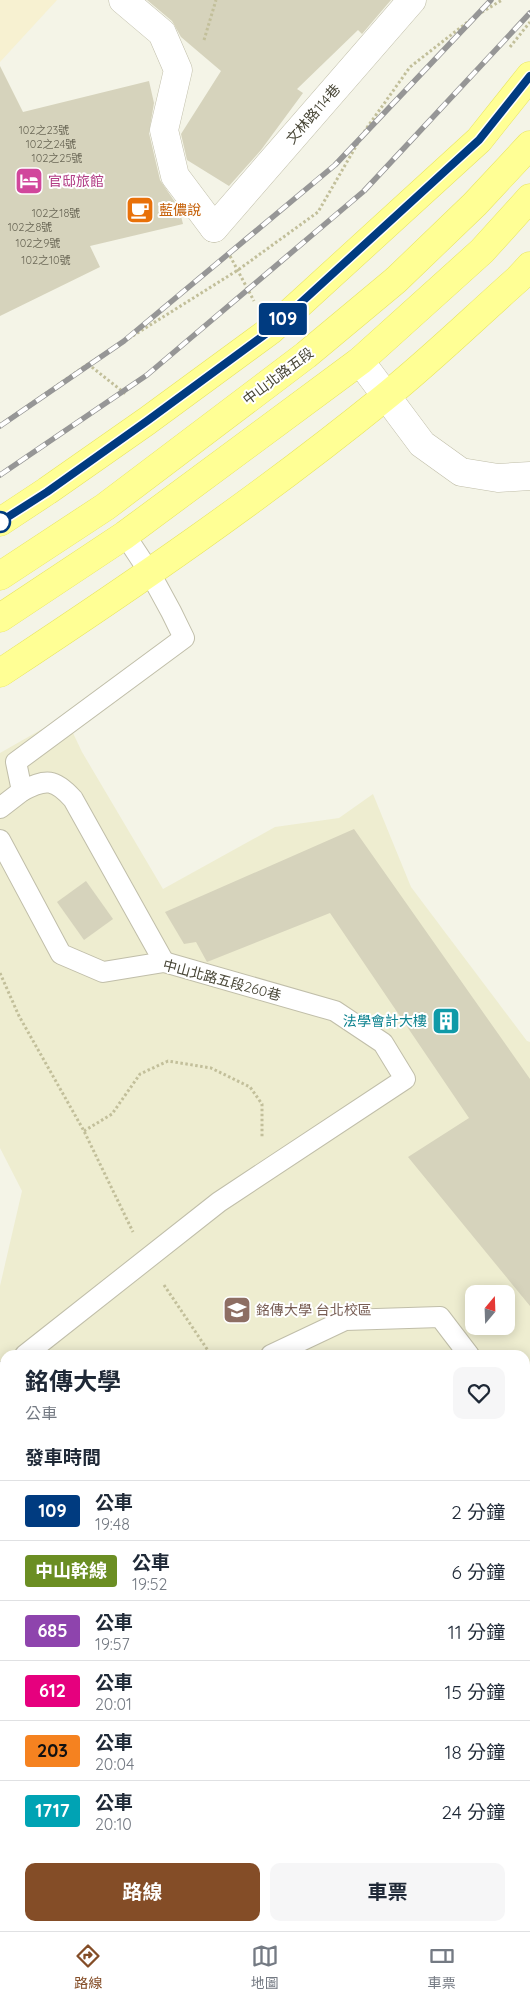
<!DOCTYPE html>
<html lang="zh-TW">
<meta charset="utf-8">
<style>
:root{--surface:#fff;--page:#f6f6f7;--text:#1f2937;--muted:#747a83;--line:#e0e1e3;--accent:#844d27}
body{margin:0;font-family:Quicksand,"Noto Sans TC",sans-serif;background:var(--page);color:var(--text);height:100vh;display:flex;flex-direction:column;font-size:19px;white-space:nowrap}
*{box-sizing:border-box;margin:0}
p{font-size:16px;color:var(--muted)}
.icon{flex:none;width:28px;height:28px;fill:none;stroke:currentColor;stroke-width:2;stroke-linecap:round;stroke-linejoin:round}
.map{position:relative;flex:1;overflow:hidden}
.side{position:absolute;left:0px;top:1350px;width:530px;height:581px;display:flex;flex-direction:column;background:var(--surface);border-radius:15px 15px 0 0;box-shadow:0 2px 12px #0003}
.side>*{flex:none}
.badge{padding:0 10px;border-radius:4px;font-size:18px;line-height:32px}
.needle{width:32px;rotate:19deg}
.controls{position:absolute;left:465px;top:1285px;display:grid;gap:10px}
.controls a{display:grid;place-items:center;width:50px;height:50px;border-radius:10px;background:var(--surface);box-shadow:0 2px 12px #0003;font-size:25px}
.map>.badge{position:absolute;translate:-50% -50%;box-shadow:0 0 0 2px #fff}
h2{padding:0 25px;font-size:19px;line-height:45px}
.round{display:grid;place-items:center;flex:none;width:52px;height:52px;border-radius:10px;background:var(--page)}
.summary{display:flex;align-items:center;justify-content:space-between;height:85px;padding:0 25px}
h1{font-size:24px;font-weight:700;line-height:38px}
.cta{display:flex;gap:10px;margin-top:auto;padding:10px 25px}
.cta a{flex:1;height:58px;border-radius:10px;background:var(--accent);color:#fff;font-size:20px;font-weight:700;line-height:58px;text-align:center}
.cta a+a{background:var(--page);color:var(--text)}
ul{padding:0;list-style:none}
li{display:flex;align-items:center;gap:15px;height:60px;padding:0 25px;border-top:1px solid var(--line)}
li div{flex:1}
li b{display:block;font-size:19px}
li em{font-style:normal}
li .badge{min-width:55px;font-weight:700;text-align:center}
.tabs{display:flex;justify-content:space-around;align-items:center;height:70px;border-top:1px solid var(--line);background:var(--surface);font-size:14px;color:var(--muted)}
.tabs a{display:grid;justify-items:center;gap:2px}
.tabs .current{color:var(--accent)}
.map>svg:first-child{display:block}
.commercial{fill:#f7f1d1}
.education{fill:#eeedd0;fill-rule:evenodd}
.green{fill:#beeaae}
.building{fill:#d6d3bc}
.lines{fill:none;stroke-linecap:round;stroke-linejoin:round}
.service-casing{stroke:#c0bea9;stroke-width:22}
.pedestrian-casing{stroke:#c0bea9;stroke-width:29}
.minor-casing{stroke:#c0bea9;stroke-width:29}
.primary-casing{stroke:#e8e561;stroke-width:29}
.path{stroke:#c2bf9a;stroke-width:3;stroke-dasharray:2.5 2.5;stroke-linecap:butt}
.service{stroke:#fff;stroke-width:20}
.pedestrian{stroke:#fff;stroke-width:28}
.minor{stroke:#fff;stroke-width:28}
.primary{stroke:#ffff95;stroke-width:28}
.rail-casing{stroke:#969696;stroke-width:5.5}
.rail{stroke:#fff;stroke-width:4;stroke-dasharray:11;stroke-linecap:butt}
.line-casing{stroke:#fff;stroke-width:11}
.line{stroke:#003b80;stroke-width:8}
.stop-dot{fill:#fff;stroke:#003b80;stroke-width:2.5}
.labels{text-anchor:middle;stroke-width:4;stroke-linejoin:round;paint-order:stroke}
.number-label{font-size:11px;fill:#6b6857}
.street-label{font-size:14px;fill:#474535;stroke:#fff}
.hotel-label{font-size:14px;fill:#b23c85;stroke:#fff;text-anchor:start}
.food-label{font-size:14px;fill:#c56008;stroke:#fff;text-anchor:start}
.culture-label{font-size:14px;fill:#0d838f;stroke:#fff;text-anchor:end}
.education-label{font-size:14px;fill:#785e54;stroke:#fff;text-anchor:start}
</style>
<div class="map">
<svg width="530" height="1931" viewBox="0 0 530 1931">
<rect width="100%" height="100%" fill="#f4f4e7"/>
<!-- commercial -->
<path class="commercial" d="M0,0H57L0,62Z"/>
<!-- education -->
<path class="education" d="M65,716L82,752L163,889L275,827L339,818L373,794L411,887L527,1041L530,1042V1925L523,1927L500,1931H340L323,1926H525V1355H5V1741L0,1740V1286L22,1191L0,1148V753ZM474,1294H506V1326H474Z"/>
<!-- green -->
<path class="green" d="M0,1796L5,1798V1926H307L314,1931H0Z"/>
<!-- building -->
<g class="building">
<path d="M147,0H391L362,34L358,30L297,89L303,93L261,150L229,186L187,160L181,134L221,71L181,37L172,21Z"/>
<path d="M0,66L23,112L149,81L154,103L149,133L160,180L179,208L183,224L90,246L100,267L0,316Z"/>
<path d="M354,829L530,1079V1306L408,1157L469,1118L330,913L207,962L196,942L184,944L165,912Z"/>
<path d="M86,881L113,919L84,940L57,902Z"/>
</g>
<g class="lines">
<defs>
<g id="service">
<path d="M22,791C46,778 55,779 73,799L164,962"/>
<path d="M0,808L22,791L16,762L184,638C166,599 149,570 125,535"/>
<path d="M0,840L61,954L103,972L164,962L335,1011L383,1043L405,1079L219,1202L25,1355"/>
<path d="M271,1355L345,1320L440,1317L469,1355"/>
<path d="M0,1375L5,1371"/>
<path d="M0,1545L5,1542"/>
<path d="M0,1722L5,1723"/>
</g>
<path id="pedestrian" d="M123,0L162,33L178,70L164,130L175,176L214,228"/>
<g id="minor">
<path d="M214,228L412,0"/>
<path d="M360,361L422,444L461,472L498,478L530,476"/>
</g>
<g id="primary">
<path d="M0,522L47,491L147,421L271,330L479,140L530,76"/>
<path d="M0,576L105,507L306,355L396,280L475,204L530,145"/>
<path d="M0,618L125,535L360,361L482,251L530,198"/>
<path d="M0,673C132,586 262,497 385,397C431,360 474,318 518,279L530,266"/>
</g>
</defs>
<!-- service casing -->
<use href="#service" class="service-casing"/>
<!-- pedestrian casing -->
<use href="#pedestrian" class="pedestrian-casing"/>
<!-- minor casing -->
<use href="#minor" class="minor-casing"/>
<!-- primary casing -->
<use href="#primary" class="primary-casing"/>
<!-- path -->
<g class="path">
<path d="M204,40L216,0"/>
<path d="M510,47L530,22"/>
<path d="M230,256L254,301"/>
<path d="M88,364L127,395"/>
<path d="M0,425L88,364L238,270L318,212L366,129L410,67L474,17L502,0"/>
<path d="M0,973L19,1016L84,1131L133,1232"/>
<path d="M84,1131L112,1114L140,1074L168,1061L211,1068L250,1087L262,1104V1138"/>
<path d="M164,1285L211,1355"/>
</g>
<!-- service -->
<use href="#service" class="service"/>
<!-- pedestrian -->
<use href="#pedestrian" class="pedestrian"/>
<!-- minor -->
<use href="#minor" class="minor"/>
<!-- primary -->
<use href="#primary" class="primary"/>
<defs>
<g id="rail">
<path d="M0,426L124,341L335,165L491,0"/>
<path d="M0,475L147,375L364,191L530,13"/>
</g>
</defs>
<!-- rail casing -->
<use href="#rail" class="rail-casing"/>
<!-- rail -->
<use href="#rail" class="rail"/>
</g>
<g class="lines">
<defs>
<path id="line" d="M0,522L47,492L147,421L271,330L479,140L530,76"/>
</defs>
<!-- line casing -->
<use href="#line" class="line-casing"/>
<!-- line -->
<use href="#line" class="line"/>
</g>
<!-- icons -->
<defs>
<symbol id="hotel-square" viewBox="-11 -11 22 22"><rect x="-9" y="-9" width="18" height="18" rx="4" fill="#d1479c" stroke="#fff"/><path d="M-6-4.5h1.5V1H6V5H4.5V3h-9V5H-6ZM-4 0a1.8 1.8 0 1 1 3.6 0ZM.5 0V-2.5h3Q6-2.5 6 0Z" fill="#fff"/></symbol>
<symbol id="cafe-square" viewBox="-11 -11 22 22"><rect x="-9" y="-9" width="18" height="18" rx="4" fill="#e8710a" stroke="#fff"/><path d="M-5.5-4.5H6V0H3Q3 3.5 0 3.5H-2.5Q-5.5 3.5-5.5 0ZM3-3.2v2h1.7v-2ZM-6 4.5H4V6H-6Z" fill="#fff"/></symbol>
<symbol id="building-square" viewBox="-11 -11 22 22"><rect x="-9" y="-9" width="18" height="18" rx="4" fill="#0f9aa8" stroke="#fff"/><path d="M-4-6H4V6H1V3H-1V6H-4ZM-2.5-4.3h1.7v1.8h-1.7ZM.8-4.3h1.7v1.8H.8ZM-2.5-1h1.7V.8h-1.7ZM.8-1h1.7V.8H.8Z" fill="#fff"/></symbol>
<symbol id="university-square" viewBox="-11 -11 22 22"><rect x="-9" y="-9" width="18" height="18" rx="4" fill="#8d6e63" stroke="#fff"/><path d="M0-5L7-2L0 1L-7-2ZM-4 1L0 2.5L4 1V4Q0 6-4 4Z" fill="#fff"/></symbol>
</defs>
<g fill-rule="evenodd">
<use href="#hotel-square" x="13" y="165" width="32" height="32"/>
<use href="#cafe-square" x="124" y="194" width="32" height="32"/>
<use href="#building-square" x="430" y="1005" width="32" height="32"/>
<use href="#university-square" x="221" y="1294" width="32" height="32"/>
</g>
<!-- markers -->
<circle class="stop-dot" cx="0" cy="522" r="10"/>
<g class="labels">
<!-- number labels -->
<g class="number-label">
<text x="44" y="134">102之23號</text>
<text x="51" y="148">102之24號</text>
<text x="57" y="162">102之25號</text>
<text x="56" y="217">102之18號</text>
<text x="30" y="231">102之8號</text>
<text x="38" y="247">102之9號</text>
<text x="46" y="264">102之10號</text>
</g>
<!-- street labels -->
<g class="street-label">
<text transform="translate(313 114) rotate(-49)" y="5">文林路114巷</text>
<text transform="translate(278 376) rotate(-37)" y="5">中山北路五段</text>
<text transform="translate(222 980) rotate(15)" y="5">中山北路五段260巷</text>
</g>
<!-- hotel labels -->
<g class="hotel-label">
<text x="48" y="186">官邸旅館</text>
</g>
<!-- food labels -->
<g class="food-label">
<text x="159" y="215">藍儂說</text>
</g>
<!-- culture labels -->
<g class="culture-label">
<text x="427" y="1026">法學會計大樓</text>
</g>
<!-- education labels -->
<g class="education-label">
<text x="256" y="1315">銘傳大學 台北校區</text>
</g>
</g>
</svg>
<div class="controls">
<a><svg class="needle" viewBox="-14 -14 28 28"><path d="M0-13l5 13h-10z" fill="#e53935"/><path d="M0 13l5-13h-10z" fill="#747a83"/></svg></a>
</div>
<b class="badge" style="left:283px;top:319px;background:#003b80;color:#fff">109</b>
<section class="side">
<div class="summary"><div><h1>銘傳大學</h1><p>公車</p></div><a class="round"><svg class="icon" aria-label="heart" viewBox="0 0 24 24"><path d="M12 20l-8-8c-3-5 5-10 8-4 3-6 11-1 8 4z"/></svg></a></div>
<h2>發車時間</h2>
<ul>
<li><span class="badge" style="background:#003b80;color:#fff">109</span><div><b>公車</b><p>19:48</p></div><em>2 分鐘</em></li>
<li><span class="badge" style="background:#6b8e23;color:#fff">中山幹線</span><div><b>公車</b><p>19:52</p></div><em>6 分鐘</em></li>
<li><span class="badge" style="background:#8e44ad;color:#fff">685</span><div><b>公車</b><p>19:57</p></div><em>11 分鐘</em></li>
<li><span class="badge" style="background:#e6007e;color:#fff">612</span><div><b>公車</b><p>20:01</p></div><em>15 分鐘</em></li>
<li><span class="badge" style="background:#f58220;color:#111">203</span><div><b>公車</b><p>20:04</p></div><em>18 分鐘</em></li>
<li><span class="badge" style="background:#00a3b4;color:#fff">1717</span><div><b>公車</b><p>20:10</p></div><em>24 分鐘</em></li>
</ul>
<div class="cta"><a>路線</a><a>車票</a></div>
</section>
</div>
<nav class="tabs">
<a class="current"><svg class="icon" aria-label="directions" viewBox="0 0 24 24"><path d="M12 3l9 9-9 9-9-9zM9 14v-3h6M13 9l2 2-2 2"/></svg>路線</a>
<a><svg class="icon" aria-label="map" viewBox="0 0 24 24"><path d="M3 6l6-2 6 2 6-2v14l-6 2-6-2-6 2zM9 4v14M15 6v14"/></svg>地圖</a>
<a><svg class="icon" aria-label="tickets" viewBox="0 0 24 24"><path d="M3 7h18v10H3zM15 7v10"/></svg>車票</a>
</nav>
